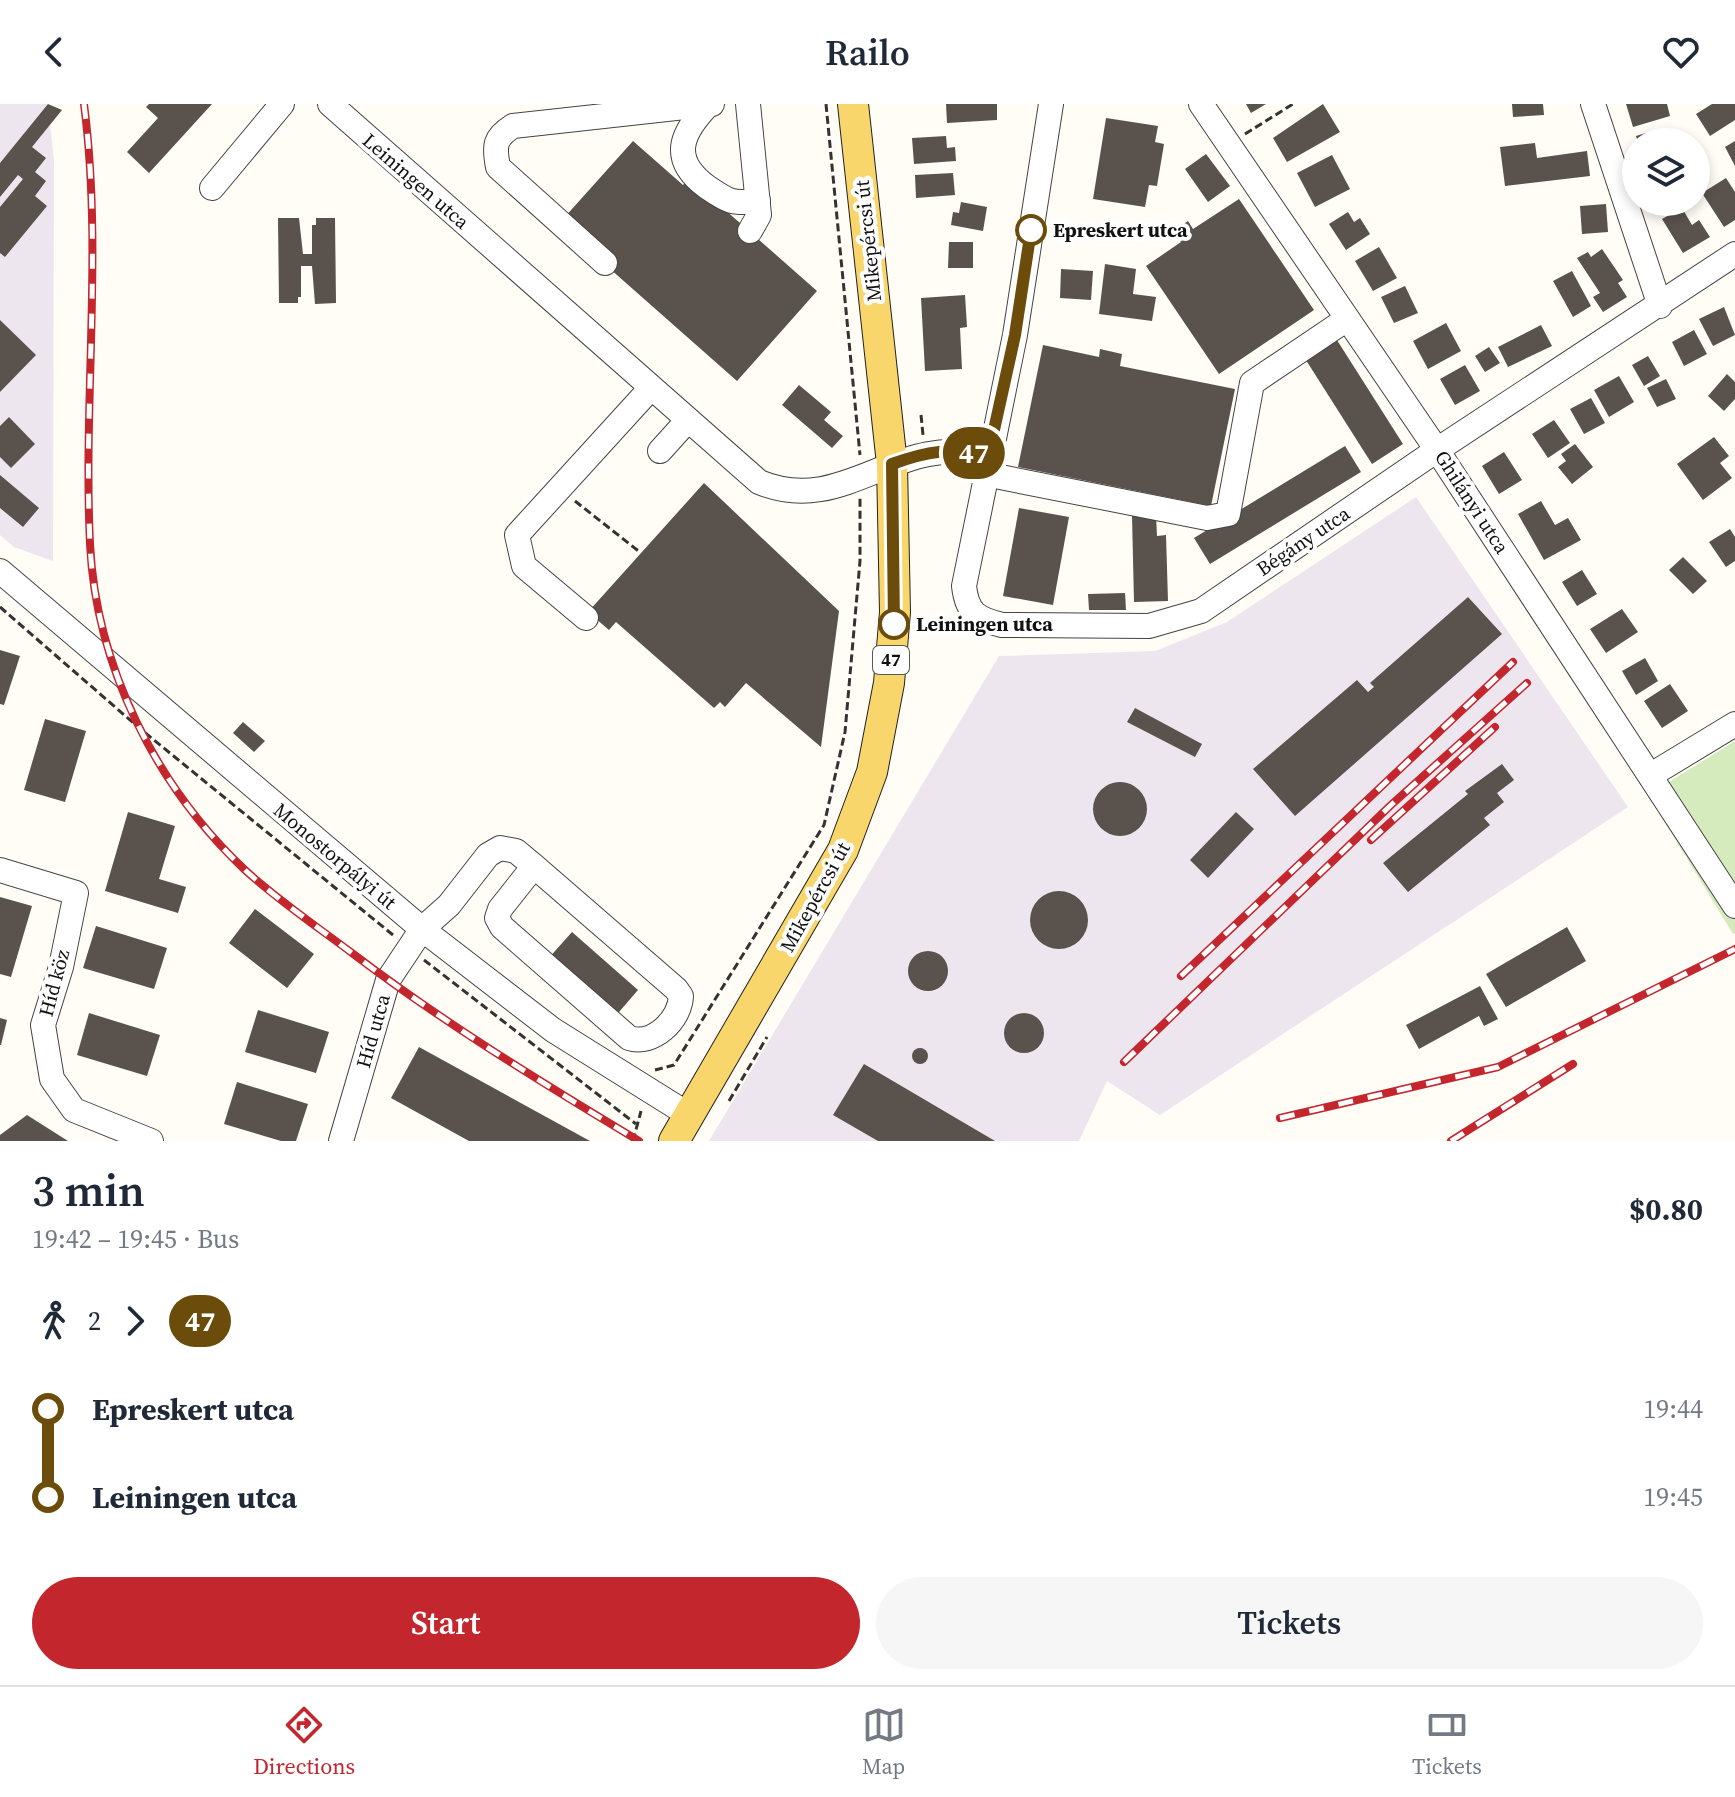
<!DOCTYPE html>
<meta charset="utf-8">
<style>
:root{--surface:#fff;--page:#f6f6f7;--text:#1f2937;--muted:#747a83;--line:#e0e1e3;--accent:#c4262e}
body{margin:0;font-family:"Source Serif 4",serif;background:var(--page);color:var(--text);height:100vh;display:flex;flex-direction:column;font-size:30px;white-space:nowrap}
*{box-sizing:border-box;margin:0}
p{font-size:26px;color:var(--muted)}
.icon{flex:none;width:44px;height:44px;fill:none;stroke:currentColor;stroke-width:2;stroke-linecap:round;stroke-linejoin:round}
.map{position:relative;height:1037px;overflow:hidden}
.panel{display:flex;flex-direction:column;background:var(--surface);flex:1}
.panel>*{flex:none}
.badge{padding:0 16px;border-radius:26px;font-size:28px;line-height:52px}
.buttons{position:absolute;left:1622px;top:24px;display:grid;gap:16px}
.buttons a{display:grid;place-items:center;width:88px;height:88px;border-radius:50%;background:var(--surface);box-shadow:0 4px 12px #0003;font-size:40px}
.map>.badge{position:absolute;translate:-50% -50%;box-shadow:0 0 0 4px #fff}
.legs{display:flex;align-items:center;gap:12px;height:88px;padding:0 32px;font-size:26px}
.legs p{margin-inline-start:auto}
.head{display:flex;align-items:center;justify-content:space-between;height:136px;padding:0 32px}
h1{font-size:44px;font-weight:600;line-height:60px}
.action{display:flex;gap:16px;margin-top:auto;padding:16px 32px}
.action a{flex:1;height:92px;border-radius:48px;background:var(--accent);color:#fff;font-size:32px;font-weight:600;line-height:92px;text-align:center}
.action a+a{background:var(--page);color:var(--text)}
ul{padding:0 32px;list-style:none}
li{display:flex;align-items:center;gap:28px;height:88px;font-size:30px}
li i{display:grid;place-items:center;width:12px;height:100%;margin:0 10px;background:currentColor}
li i::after{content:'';width:20px;height:20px;margin:-10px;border:6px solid;border-radius:50%;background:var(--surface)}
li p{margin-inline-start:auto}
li:first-child i{background:linear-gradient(#0000 50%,currentColor 0)}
li:last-child i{background:linear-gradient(currentColor 50%,#0000 0)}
header{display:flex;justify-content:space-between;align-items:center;height:104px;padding:0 32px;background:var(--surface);font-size:36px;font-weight:600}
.menu{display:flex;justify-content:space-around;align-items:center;height:112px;border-top:2px solid var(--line);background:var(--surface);font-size:22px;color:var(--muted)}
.menu a{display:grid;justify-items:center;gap:4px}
.menu .active{color:var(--accent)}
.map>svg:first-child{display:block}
.industrial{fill:#eee6ef}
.green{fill:#d5ebbd}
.building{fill:#5a524d}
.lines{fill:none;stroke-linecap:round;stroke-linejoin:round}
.minor-casing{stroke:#444;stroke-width:26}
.major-casing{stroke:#222;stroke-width:32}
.path{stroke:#333;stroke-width:3;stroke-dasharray:8 4;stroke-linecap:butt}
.minor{stroke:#fff;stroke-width:24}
.major{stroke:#f9d66b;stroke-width:30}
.rail-casing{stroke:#c4262e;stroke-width:8}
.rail{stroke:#fff;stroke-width:5;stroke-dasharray:15;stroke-linecap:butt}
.line-1-casing{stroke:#fff;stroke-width:18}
.line-1{stroke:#6b4c0b;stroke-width:12}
.stop-1-dot{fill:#fff;stroke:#6b4c0b;stroke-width:4}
.labels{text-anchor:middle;stroke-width:8;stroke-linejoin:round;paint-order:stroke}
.shield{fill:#fff;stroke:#585858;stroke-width:2}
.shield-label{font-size:18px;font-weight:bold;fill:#111}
.street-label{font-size:20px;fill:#111;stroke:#fff}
.stop-label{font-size:20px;font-weight:bold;fill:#111;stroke:#fff;text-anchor:start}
</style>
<header><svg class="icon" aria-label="back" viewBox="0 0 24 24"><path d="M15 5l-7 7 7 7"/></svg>Railo<svg class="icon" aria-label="heart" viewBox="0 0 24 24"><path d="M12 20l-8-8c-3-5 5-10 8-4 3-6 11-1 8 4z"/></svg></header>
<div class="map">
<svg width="1735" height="1037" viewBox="0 0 1735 1037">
<rect width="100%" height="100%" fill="#fffdf5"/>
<!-- industrial -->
<g class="industrial">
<path d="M0,0H48L54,57L53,457L14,443L0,431Z"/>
<path d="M1416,393L1628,703L1160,1011L1107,977L1079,1037H709L999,552L1155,547L1227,518Z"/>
</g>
<!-- green -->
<path class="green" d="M1735,637V829L1733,830L1648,691Z"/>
<!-- building -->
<g class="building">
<path d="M48,0L62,6L32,43L46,54L35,68L46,77L35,92L47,102L5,153L0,149V103L23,75L18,71L0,93V59Z"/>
<path d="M149,0H212L149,69L127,48L158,14L146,3Z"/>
<path d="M946,0H997V16L947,19Z"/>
<path d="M1246,0H1266L1251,9Z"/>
<path d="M1323,0L1340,28L1287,58L1273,34Z"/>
<path d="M1512,0H1543L1544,11L1513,13Z"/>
<path d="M1626,0H1667L1670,12L1633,23Z"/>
<path d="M1712,0H1735V16L1710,32L1696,10Z"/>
<path d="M1106,14L1158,22L1155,38L1164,40L1157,82L1149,81L1145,103L1093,95Z"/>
<path d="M1659,25L1663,38H1638L1636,32Z"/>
<path d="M946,32L947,44L955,43L956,57L914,60L912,34Z"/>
<path d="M633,37L683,81L689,74L817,187L737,277L609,164L563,115Z"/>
<path d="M1735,37V62L1725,43Z"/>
<path d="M1535,39L1537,54L1587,47L1590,72L1505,82L1500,43Z"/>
<path d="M1206,50L1230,82L1208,98L1185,65Z"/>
<path d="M1332,51L1350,85L1315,103L1297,69Z"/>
<path d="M953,69L955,91L916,94L915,71Z"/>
<path d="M1726,74L1735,88V116L1724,123L1702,89Z"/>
<path d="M1239,95L1314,206L1219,270L1146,162L1181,138L1173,127L1188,117L1193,125Z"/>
<path d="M961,98L987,103L983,127L951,121L953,108L959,109Z"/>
<path d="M1606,100L1608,128L1582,130L1580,102Z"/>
<path d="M1682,104L1692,121L1699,116L1710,133L1683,149L1662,115Z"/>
<path d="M1348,108L1354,118L1360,114L1370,130L1346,146L1329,120Z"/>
<path d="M278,114H299L303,150H312V121H316V114H335L336,199L315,200L312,162H301V193H298V199H279Z"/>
<path d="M949,138H973V164H948Z"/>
<path d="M1379,143L1397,174L1373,187L1355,157Z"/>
<path d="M1602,145L1623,176L1618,179L1627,193L1603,208L1593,193L1600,189L1577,154L1588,148L1591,153Z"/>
<path d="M1105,160L1136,165L1133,190L1156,193L1152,217L1099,210Z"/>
<path d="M1061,165L1093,167L1091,196L1060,194Z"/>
<path d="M1572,167L1591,202L1573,213L1553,177Z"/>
<path d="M1405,182L1418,209L1394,219L1381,193Z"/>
<path d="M965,191L967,223L960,224L962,265L925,267L921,194Z"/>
<path d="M1724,203L1735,231L1713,242L1699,215Z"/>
<path d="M0,216L36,251L0,288Z"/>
<path d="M1446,219L1461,247L1428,265L1413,237Z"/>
<path d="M1541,221L1552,242L1508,263L1498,243Z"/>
<path d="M1694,226L1707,250L1684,262L1672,238Z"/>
<path d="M1335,233L1403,340L1372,360L1304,253Z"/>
<path d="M1043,241L1099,253L1100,245L1122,250L1120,262L1235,285L1211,402L1018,363Z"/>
<path d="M1489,243L1500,259L1485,268L1475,252Z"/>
<path d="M1648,252L1660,272L1644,282L1632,261Z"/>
<path d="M1465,261L1480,287L1455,301L1440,275Z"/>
<path d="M1727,270L1735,278V295L1724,307L1708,292Z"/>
<path d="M1619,272L1634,298L1609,313L1594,286Z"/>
<path d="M1666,275L1676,295L1657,303L1647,284Z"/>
<path d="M799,281L831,308L824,316L843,332L832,344L782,301Z"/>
<path d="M1591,294L1605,319L1584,330L1570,305Z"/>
<path d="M9,313L35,340L11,364L0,353V322Z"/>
<path d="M1554,316L1570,339L1548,354L1532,330Z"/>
<path d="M1714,333L1729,352L1720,359L1732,374L1703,396L1677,360Z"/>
<path d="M1575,340L1593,363L1572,380L1558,363L1566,357L1561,350Z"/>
<path d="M1345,342L1361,368L1210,460L1194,434Z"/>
<path d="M1504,348L1522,376L1499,390L1482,362Z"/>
<path d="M0,371L39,404L23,423L0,404Z"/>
<path d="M704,379L839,507L821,643L746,579L725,603L720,598L714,604L616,518L609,526L588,508Z"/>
<path d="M1541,397L1555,421L1568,414L1581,436L1544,456L1518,410Z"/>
<path d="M1019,404L1069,413L1053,501L1003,492Z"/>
<path d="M1156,411L1157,432L1166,431L1168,497L1134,498L1132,412Z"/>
<path d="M1730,425L1735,433V457L1726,463L1709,438Z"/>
<path d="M1683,453L1707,477L1693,490L1669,466Z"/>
<path d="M1582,466L1597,490L1577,502L1562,478Z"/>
<path d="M1125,489L1126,506H1089L1088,490Z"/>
<path d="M1468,493L1502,530L1295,712L1253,665L1357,576L1368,588L1374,583L1370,579Z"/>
<path d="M1622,505L1638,528L1606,549L1590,525Z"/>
<path d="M0,546L20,552L4,601L0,600Z"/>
<path d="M1645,554L1658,577L1636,591L1622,567Z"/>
<path d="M1670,580L1688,607L1662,624L1644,597Z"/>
<path d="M1135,604L1202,640L1195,653L1127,618Z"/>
<path d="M45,615L86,627L65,698L24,686Z"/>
<path d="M243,618L265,637L254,648L233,629Z"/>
<path d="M1502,660L1514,676L1497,689L1504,698L1484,714L1490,721L1408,788L1383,759L1468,690L1465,687Z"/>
<circle cx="1120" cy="705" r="27"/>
<path d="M128,708L175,722L159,775L186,783L178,809L105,787Z"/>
<path d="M1236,708L1254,725L1208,774L1190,756Z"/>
<circle cx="1059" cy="816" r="29"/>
<path d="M0,793L32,802L11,873L0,870Z"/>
<path d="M255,805L314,850L287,884L229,839Z"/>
<path d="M96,822L167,844L154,885L83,864Z"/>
<path d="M1567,823L1586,857L1506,903L1486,870Z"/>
<path d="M572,828L638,886L613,915L547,856Z"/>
<circle cx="928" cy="867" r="20"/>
<path d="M1480,882L1498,915L1484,922L1479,912L1419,945L1406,921Z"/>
<path d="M258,906L329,928L316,969L245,948Z"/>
<path d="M89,909L160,931L147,972L77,951Z"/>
<circle cx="1024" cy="929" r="20"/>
<path d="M0,914L7,916L1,941H0Z"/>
<path d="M419,943L590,1037H469L391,994Z"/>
<circle cx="920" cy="952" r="8"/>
<path d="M864,960L995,1037H878L833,1011Z"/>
<path d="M237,978L308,1000L296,1037H281L224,1020Z"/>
<path d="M27,1011L68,1037H0V1031Z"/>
</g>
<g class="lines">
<defs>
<g id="minor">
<path d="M330,0L759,378C845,414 897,326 988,353"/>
<path d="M709,0C681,29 669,55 707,83C729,98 732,100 758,97"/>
<path d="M748,0L759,111L750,127"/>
<path d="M1051,0L1015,231L964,482C967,509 977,515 1002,521L1149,522L1201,507L1437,346L1735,150"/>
<path d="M1201,0L1437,346L1735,802"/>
<path d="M1593,0L1660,202"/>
<path d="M212,84L282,0"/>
<path d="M605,159L498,63C494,42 494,34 513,22L712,0"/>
<path d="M660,347L688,316"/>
<path d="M985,370L1207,414L1228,410L1252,279L1347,215"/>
<path d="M0,467L422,825L553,926L689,1011"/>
<path d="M586,514L524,462L517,431L651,284"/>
<path d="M1651,671L1735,620"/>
<path d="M0,766L76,789L61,863L43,921L52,975L74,1006L151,1037"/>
<path d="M341,1037L388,876L422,825L449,801L488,751L500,744L516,747L534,762L676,885L681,892C680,916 653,942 629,934L502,823L497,814L500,805L534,762"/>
</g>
<path id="major" d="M674,1037L843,746L872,668L889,579L895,508L892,360L853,0"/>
</defs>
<!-- minor casing -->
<use href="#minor" class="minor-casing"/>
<!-- major casing -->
<use href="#major" class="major-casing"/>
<!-- path -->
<g class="path">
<path d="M826,0L860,351"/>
<path d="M1245,30L1293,0"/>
<path d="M921,311L923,331"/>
<path d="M575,397L641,449"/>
<path d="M0,503L138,623L393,831"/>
<path d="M424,856L636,1020"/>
<path d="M655,966L674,961L824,721L845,628L860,457V394"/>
<path d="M729,997L767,933"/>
<path d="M633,1037L641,1007"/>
</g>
<!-- minor -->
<use href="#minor" class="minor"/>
<!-- major -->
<use href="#major" class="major"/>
<defs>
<g id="rail">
<path d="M84,0C103,147 83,293 90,440C96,563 156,682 245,766C278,796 316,822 352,849C444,919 541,978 639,1037"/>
<path d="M1371,736L1495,623"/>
<path d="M1181,872L1513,558"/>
<path d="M1124,958L1391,701L1527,579"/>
<path d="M1280,1014L1498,963L1735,845"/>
<path d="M1451,1037L1573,960"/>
</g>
</defs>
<!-- rail casing -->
<use href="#rail" class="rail-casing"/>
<!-- rail -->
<use href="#rail" class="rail"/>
</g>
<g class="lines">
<defs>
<path id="line-1" d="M894,520L892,360C925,348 953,342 988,353L1015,231L1031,126"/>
</defs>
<!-- line-1 casing -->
<use href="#line-1" class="line-1-casing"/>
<!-- line-1 -->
<use href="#line-1" class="line-1"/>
</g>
<!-- markers -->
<g class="stop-1-dot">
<circle cx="1031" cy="126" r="14"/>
<circle cx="894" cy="520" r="14"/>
</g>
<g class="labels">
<!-- shield labels -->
<rect class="shield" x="873" y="542" width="36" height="28" rx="6"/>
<g class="shield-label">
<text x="891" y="562">47</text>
</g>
<!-- street labels -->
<g class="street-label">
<text transform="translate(416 77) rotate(41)" y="7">Leiningen utca</text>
<text transform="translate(868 137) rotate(-96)" y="7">Mikepércsi út</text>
<text transform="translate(1472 398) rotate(57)" y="7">Ghilányi utca</text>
<text transform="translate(1303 437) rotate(-34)" y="7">Bégány utca</text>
<text transform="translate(335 752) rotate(40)" y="7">Monostorpályi út</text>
<text transform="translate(815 793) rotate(-61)" y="7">Mikepércsi út</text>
<text transform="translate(54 879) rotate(-75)" y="7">Híd köz</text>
<text transform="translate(373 927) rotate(-74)" y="7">Híd utca</text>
</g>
<!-- stop labels -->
<g class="stop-label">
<text x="1053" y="133">Epreskert utca</text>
<text x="916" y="527">Leiningen utca</text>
</g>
</g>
</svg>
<div class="buttons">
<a><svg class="icon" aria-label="layers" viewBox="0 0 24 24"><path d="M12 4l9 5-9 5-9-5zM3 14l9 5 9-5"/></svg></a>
</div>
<b class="badge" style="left:974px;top:349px;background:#6b4c0b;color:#fff">47</b>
</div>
<section class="panel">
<div class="head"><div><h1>3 min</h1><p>19:42 – 19:45 · Bus</p></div><b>$0.80</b></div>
<div class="legs"><svg class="icon" aria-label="walk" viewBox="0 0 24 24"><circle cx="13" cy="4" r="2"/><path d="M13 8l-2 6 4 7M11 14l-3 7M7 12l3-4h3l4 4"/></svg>2<svg class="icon" aria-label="forward" viewBox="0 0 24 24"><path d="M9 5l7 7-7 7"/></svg><b class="badge" style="background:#6b4c0b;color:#fff">47</b></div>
<ul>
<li><i style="color:#6b4c0b"></i><b>Epreskert utca</b><p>19:44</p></li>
<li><i style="color:#6b4c0b"></i><b>Leiningen utca</b><p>19:45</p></li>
</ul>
<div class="action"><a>Start</a><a>Tickets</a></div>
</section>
<nav class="menu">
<a class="active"><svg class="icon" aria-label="directions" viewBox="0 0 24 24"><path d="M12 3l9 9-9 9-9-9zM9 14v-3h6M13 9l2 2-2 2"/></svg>Directions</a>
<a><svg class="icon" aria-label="map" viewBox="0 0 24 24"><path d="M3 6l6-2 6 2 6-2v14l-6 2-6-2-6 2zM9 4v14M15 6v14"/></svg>Map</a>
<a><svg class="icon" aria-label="tickets" viewBox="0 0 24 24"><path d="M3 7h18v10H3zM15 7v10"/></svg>Tickets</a>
</nav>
